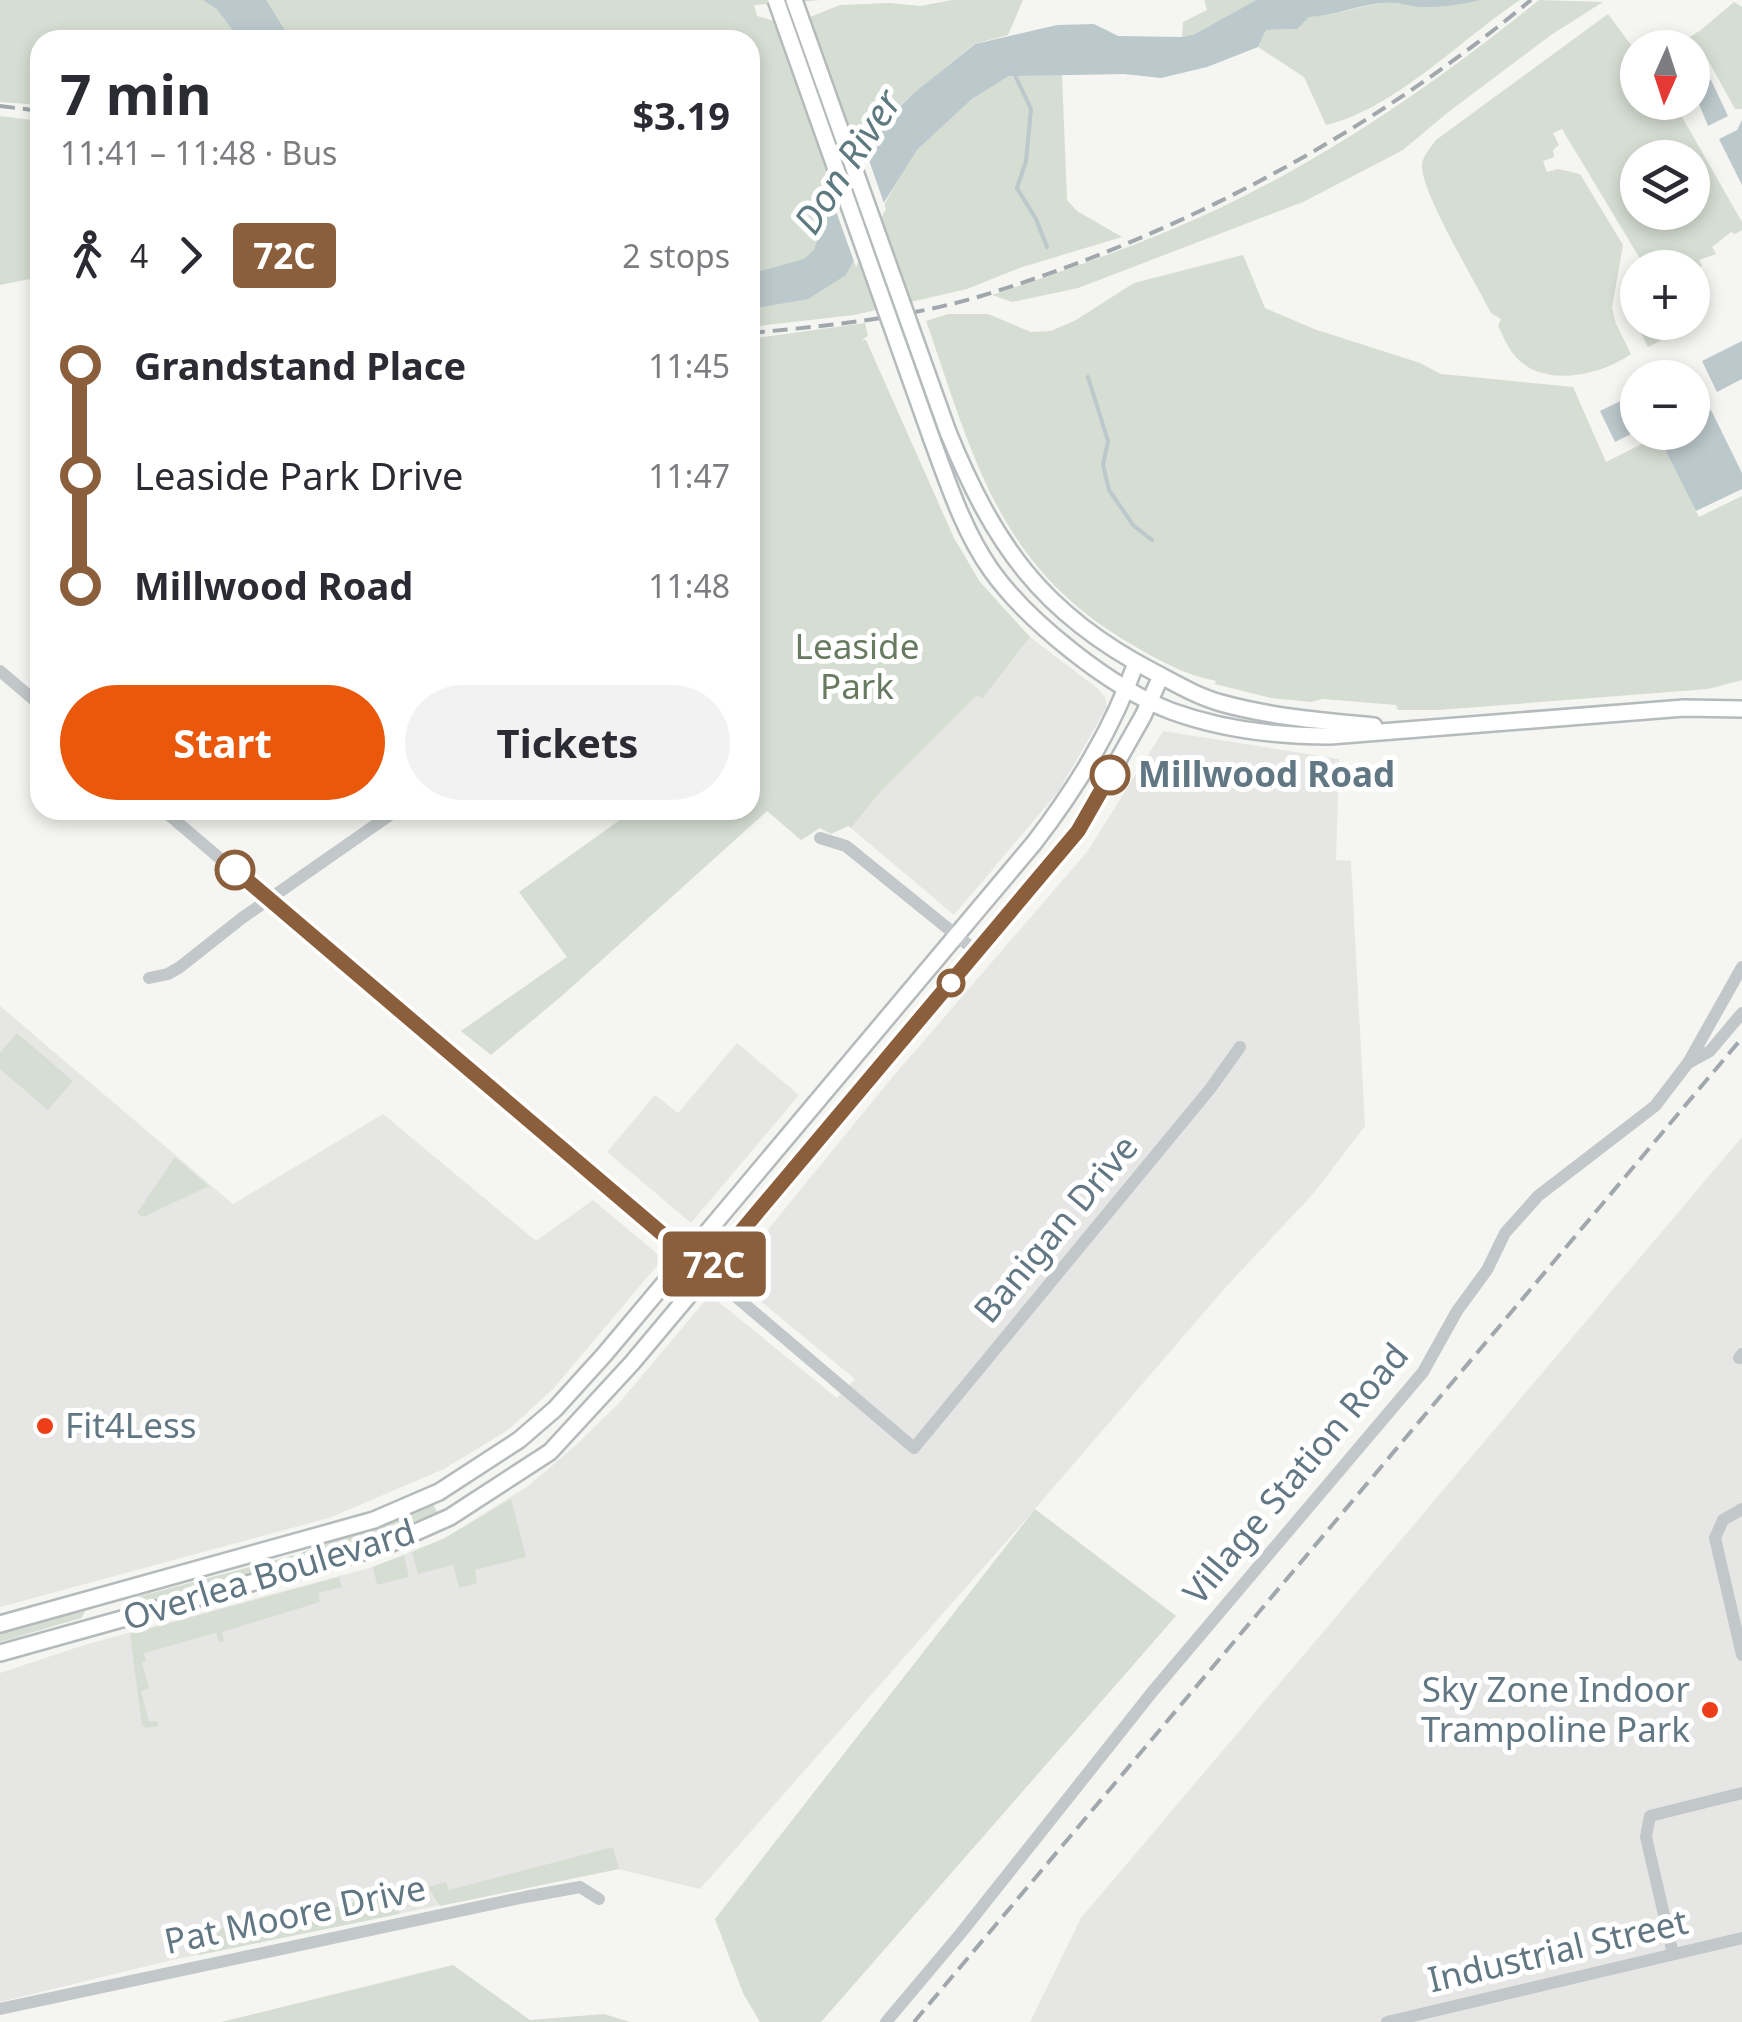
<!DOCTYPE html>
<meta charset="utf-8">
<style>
:root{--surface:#fff;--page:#f2f2f3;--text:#2b2b33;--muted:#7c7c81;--accent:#ea580c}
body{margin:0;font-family:"Noto Sans",sans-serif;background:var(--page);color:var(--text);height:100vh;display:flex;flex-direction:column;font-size:38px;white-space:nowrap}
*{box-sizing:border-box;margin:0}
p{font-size:32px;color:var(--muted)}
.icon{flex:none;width:55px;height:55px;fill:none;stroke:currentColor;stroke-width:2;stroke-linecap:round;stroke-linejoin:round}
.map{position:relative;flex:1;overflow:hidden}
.sheet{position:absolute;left:30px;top:30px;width:730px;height:790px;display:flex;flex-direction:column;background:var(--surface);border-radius:30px;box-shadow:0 5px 15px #0003}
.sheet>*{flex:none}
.badge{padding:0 20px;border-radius:8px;font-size:35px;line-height:65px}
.needle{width:65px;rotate:183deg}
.controls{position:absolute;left:1620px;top:30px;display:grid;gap:20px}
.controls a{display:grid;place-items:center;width:90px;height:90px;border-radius:50%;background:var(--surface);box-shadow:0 5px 15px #0003;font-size:50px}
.map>.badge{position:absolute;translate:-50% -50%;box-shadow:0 0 0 5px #fff}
.legs{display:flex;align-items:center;gap:15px;height:110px;padding:0 30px;font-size:32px}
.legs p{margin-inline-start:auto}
.head{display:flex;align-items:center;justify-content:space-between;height:170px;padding:0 30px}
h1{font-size:55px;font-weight:700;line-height:75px}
.action{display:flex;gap:20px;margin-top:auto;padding:20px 30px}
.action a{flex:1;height:115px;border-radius:60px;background:var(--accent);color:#fff;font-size:40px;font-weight:700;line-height:115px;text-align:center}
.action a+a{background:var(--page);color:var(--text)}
ul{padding:0 30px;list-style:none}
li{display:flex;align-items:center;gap:35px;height:110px;font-size:38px}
li i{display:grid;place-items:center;width:15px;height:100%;margin:0 12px;background:currentColor}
li i::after{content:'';width:25px;height:25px;margin:-12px;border:8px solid;border-radius:50%;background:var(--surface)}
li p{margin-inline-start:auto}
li:first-child i{background:linear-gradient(#0000 50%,currentColor 0)}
li:last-child i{background:linear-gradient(currentColor 50%,#0000 0)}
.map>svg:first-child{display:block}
.built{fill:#e6e7e5}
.green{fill:#d6ddd2;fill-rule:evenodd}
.water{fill:#bbc8cc}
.pier{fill:#f5f5f1}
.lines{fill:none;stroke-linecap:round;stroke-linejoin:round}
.stream{stroke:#bbc8cc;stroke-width:4}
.major-casing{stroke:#b5babd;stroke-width:20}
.minor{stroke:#c2c7c9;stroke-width:12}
.major{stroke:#fff;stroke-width:15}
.rail{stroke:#a0a8ad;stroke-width:4;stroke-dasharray:15 8;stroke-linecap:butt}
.major-bridge-casing{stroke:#b5babd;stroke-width:20;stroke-linecap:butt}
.major-bridge{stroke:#fff;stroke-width:15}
.line-1-casing{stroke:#fff;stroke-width:22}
.line-1{stroke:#8b5e3c;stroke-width:15}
.stop-1-dot{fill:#fff;stroke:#8b5e3c;stroke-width:5}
.poi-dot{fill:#ee3d19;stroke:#fff;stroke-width:4}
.labels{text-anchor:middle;stroke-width:10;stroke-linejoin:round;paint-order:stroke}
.park-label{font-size:35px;fill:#687b61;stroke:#fff}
.stop-label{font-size:35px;font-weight:bold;fill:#627784;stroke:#fff;text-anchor:start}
.street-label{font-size:35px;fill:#627784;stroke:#fff}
.poi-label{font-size:35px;fill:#627784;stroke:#fff;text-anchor:start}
.water-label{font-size:38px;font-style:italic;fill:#5e7a81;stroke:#fff}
</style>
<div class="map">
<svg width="1742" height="2022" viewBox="0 0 1742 2022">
<rect width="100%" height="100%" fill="#f5f5f1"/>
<!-- built -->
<g class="built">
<path d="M1030,637L1097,688L1105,697L1107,707L1058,792L954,915L851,828L881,791L977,695L981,698Z"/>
<path d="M1163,731L1339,759L1336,860L1351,861L1365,1126L1313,1194L1223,1290L1035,1509L700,1889L618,1869L168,1961L0,2002V1673L84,1645L373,1567L445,1538L528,1486L574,1447L619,1403L710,1295L837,1398L855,1379L730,1276L890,1080L1087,852Z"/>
<path d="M0,1006L233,1204L383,1114L536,1241L593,1200L661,1257V1261L553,1389L508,1430L444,1469L329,1518L0,1607Z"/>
<path d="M737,1043L799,1095L691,1223L607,1152L655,1095L678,1113Z"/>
<path d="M1742,1137V2022H1030L1081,1918Z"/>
</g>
<!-- green -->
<g class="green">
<path d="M0,0H821L754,5L757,16L778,22L810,17L840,5L890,3L920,6L952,0H1023L1008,35L974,44L906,100L879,127L828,213L848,269L906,166L917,150L972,99L1009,76L1062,75L1067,200L1077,211L1122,237L1019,268L967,289L854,315L750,327V40H40V105L0,102Z"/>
<path d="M1204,0H1256L1195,34L1182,37L1183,22L1207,10Z"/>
<path d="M1481,0H1520C1461,39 1395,109 1326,125L1304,77L1258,47L1266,30L1297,29L1308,17C1335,16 1359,5 1386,3C1397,2 1407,6 1418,7C1439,8 1460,5 1481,0Z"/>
<path d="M1539,0L1603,2L1551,35L1447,113L1403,150L1303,202L1078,288L1012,302L992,295C1069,269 1146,243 1220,208C1335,153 1440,80 1539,0Z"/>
<path d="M1734,2L1742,7V109H1735L1708,60L1693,62L1692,48L1673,47L1701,30Z"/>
<path d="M1608,14L1637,53L1638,102L1674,103L1742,222V230L1735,234L1731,232L1712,247L1716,254L1699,260L1702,266L1697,269L1701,276L1693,280L1692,268L1645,267L1562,129L1553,133L1559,145L1553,150L1554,157L1543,161L1547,172L1558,169L1580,174L1623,245L1612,307L1616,324L1631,354C1604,373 1555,386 1525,365C1511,356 1505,340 1498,326L1501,319L1491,313C1476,283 1424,197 1422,168C1421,158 1430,148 1436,140ZM1638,158H1692V212H1638Z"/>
<path d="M0,116L40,121V277L0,285Z"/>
<path d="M1243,255L1265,308L1314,329L1420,363L1441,374L1573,387L1606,462L1658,436L1699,517L1742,496V680L1708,689L1439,710H1398L1396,705L1323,699L1311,702L1271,698L1215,684L1216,681C1185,675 1158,660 1131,644C997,566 974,457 926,321L948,314H988L1031,332L1051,331L1076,320L1134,283Z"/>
<path d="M1696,311L1701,321L1648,347L1639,329C1654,319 1675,322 1692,322L1693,312Z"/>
<path d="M865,323L868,336L862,340H866L954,538L980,582L1030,637L982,699L977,695L881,791L851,828L848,826L831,834L820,828L801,840L767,811L564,994L491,1055L461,1031L567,957L519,892L634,810H750V339Z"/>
<path d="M17,1033L73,1081L48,1110L0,1069V1053Z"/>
<path d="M175,1157L209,1186L143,1217L137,1213Z"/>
<path d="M511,1499L526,1557L475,1570L477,1583L459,1588L453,1565L418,1574L412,1552L445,1538Z"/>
<path d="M433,1504L438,1514L389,1538L137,1608L132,1604L133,1598L298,1554Z"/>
<path d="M1035,1509L1176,1616L821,2022H760L743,1993L715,1919Z"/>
<path d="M404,1555L409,1577L377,1585L373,1567Z"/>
<path d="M339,1577L342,1587L318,1593L320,1602L222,1632L224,1641L219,1642L216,1633L144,1653L146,1661L142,1663L149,1688L141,1692L149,1722L157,1721L159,1726L146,1728L142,1725L130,1634Z"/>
<path d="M82,1608L85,1612L81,1618L0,1642V1629Z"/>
<path d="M613,1847L619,1869L440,1906L428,1887L446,1882L449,1890Z"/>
<path d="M391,1884L395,1886L401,1904L399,1914L199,1955L191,1944L195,1936L237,1924L241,1932L291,1919L289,1911L295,1909L298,1917L385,1894L383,1886Z"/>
<path d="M453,1965L530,2020L604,2014L630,2022H221Z"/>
</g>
<!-- water -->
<g class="water">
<path d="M203,0H266L291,40H240L217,9Z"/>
<path d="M1256,0H1481C1460,5 1439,8 1418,7C1407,6 1397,2 1386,3C1359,4 1335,16 1309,17L1297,29L1266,30L1258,47L1207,67L1161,78L1124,74L1009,76L972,99L917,150L883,204L846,275L808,299L750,309V274L804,259L814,250L826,215L879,127L915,92L975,44L1057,25L1094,24L1118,36L1182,37L1195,34Z"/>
<path d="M1711,80L1728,116L1708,126L1693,89Z"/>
<path d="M1742,120V185L1719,139L1737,130Z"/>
<path d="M1742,341V379L1717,392L1702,361Z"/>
<path d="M1637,393V431L1615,442L1600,411Z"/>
<path d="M1711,410L1742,473V489L1696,511L1658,436L1666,433L1692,432L1693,419Z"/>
</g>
<!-- pier -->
<path class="pier" d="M863,143L886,209L856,267L831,197Z"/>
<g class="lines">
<!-- stream -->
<g class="stream">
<path d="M1013,71L1031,109L1026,161L1017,188L1036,219L1047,247"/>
<path d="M1088,377L1108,441L1103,465L1109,490L1133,525L1152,540"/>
</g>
<defs>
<g id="major">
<path d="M948,432C994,544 1041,613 1152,671C1175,683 1196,696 1221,703C1271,717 1323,721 1374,726"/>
<path d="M931,437C948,483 963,530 991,570C1028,622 1111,688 1171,711C1220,729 1277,736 1330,736L1684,708L1742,709"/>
<path d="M0,1624L374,1520L439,1492L519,1440L555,1409L604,1355L1034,843C1077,787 1112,730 1136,663"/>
<path d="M0,1653L387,1545L450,1517L550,1452L632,1363L1078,831L1143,716L1161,676"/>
</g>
</defs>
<!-- major casing -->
<use href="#major" class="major-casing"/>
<!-- minor -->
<g class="minor">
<path d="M0,671L40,705"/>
<path d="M163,810L914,1448L1210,1089L1240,1047"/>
<path d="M820,838L846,846L977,952"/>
<path d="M149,978L168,974L180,967L242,918L397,810"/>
<path d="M1690,1062L1710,1051L1742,1013"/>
<path d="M1739,1358L1742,1354"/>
<path d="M1742,1509L1723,1520L1715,1538L1742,1655"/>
<path d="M1673,1954L1646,1837L1650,1816L1742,1793"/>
<path d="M0,2009L525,1897L580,1887L599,1899"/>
<path d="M886,2022L961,1933L1153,1691L1423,1372L1457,1311L1487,1270L1505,1233L1538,1196L1655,1106L1688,1063L1742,967"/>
<path d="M1387,2022L1742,1938"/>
</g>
<!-- major -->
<use href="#major" class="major"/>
<!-- rail -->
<g class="rail">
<path d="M0,106L40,111"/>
<path d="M750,333C826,326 908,318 981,296C1181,235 1371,133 1531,0"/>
<path d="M914,2022L1742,1038"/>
</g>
<defs>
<g id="major-bridge">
<path d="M776,0L931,437"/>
<path d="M794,0L948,432"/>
</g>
</defs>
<!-- major-bridge casing -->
<use href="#major-bridge" class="major-bridge-casing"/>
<!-- major-bridge -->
<use href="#major-bridge" class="major-bridge"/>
</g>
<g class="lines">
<defs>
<path id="line-1" d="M235,870L707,1272L1078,831L1110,775"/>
</defs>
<!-- line-1 casing -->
<use href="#line-1" class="line-1-casing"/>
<!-- line-1 -->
<use href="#line-1" class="line-1"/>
</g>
<!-- markers -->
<g class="stop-1-dot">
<circle cx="1110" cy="775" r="18"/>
<circle cx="235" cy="870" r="18"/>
<circle cx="951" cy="983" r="12"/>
</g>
<g class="poi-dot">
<circle cx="45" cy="1426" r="10"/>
<circle cx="1710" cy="1710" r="10"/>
</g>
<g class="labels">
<!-- park labels -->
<g class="park-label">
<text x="857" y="659">Leaside<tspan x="857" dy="40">Park</tspan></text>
</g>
<!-- stop labels -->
<g class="stop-label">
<text x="1138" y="787">Millwood Road</text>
</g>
<!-- street labels -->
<g class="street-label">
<text transform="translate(1056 1229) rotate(-50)" y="12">Banigan Drive</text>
<text transform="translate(1296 1474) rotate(-50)" y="12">Village Station Road</text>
<text transform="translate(269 1575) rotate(-17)" y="12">Overlea Boulevard</text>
<text transform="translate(295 1915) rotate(-12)" y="12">Pat Moore Drive</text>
<text transform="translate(1558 1951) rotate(-13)" y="12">Industrial Street</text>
</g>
<!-- poi labels -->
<g class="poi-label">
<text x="65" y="1438">Fit4Less</text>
<text x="1690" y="1702" text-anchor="end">Sky Zone Indoor<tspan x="1690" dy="40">Trampoline Park</tspan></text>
</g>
<!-- water labels -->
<g class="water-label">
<text transform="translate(848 162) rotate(-57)" y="13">Don River</text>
</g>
</g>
</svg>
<div class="controls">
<a><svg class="needle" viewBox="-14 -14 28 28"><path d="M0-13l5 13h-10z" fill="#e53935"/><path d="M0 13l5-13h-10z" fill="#7c7c81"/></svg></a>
<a><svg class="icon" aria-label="layers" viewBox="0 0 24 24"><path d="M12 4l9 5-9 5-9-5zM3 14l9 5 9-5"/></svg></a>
<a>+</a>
<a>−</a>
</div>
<b class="badge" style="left:714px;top:1264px;background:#8b5e3c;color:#fff">72C</b>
<section class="sheet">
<div class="head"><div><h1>7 min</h1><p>11:41 – 11:48 · Bus</p></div><b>$3.19</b></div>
<div class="legs"><svg class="icon" aria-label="walk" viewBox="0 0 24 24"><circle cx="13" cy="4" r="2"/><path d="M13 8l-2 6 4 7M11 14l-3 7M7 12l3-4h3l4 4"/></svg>4<svg class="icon" aria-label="forward" viewBox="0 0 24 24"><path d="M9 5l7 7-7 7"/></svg><b class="badge" style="background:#8b5e3c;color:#fff">72C</b><p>2 stops</p></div>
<ul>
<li><i style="color:#8b5e3c"></i><b>Grandstand Place</b><p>11:45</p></li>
<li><i style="color:#8b5e3c"></i><span>Leaside Park Drive</span><p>11:47</p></li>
<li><i style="color:#8b5e3c"></i><b>Millwood Road</b><p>11:48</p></li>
</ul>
<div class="action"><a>Start</a><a>Tickets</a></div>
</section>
</div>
